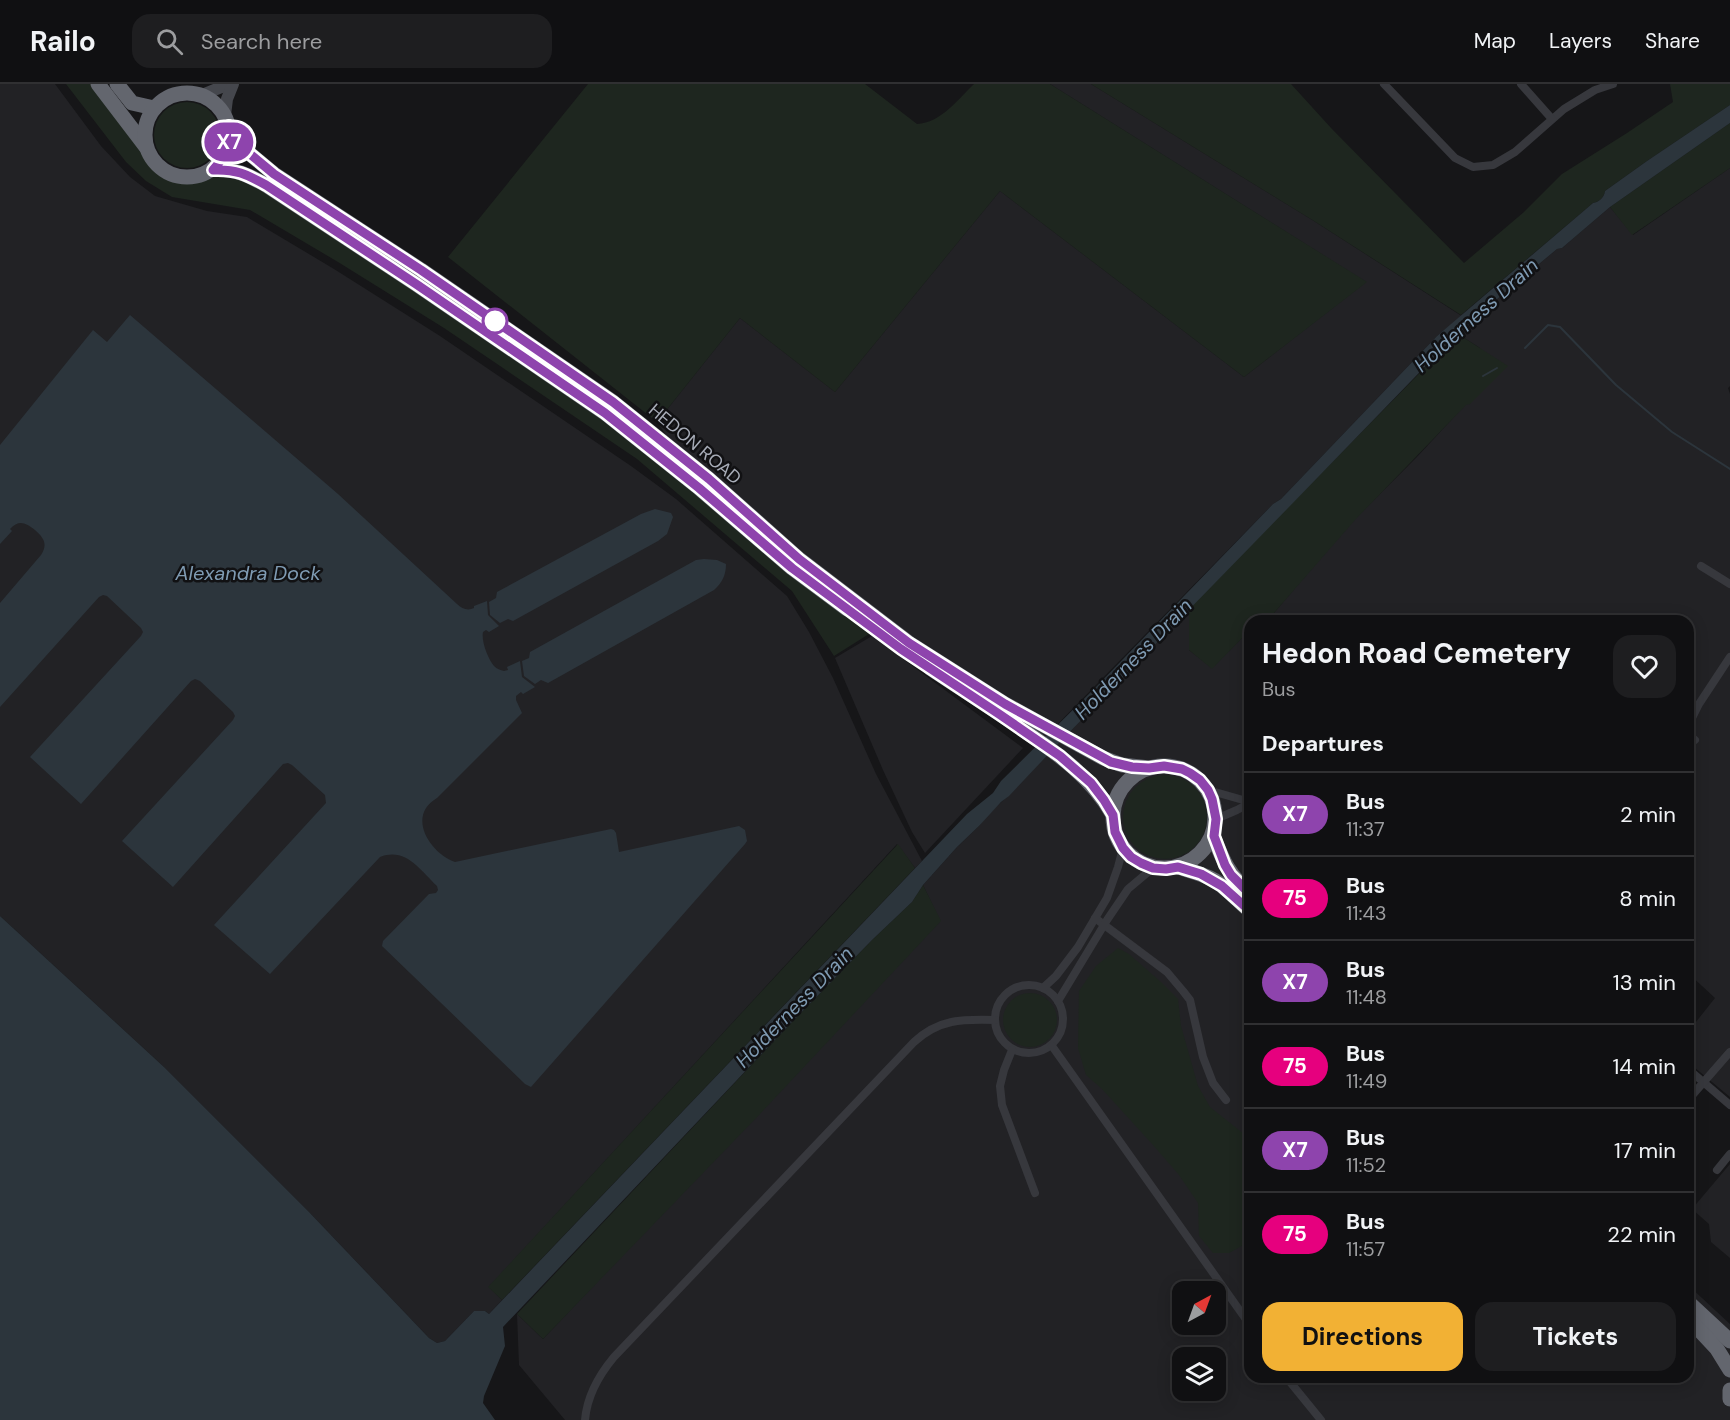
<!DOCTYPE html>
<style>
:root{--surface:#101012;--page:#1e1e20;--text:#f1f3f6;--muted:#9c9d9f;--line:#303032;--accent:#f2b134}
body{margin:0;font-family:"DM Sans",sans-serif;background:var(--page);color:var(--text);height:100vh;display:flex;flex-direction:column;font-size:22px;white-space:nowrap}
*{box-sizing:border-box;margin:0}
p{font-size:20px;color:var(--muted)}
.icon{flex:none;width:33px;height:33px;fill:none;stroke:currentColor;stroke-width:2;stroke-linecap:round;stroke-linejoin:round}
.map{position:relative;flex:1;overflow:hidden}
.details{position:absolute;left:1244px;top:531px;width:450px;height:768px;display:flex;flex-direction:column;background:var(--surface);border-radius:18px;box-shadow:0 3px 15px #0003,0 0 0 2px var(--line)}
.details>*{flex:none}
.badge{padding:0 12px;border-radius:20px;font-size:21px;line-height:39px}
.needle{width:39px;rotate:41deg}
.tools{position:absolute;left:1172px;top:1197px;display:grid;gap:12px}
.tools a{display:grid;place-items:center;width:54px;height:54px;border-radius:12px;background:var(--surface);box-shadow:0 3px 15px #0003,0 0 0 2px var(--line);font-size:30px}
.map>.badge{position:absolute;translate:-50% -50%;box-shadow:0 0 0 3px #fff}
h2{padding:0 18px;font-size:22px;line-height:54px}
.round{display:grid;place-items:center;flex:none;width:63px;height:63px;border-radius:18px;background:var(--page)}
.overview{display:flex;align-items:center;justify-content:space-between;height:102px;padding:0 18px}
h1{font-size:28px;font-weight:700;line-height:45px}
.cta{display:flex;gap:12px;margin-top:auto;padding:12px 18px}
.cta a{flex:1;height:69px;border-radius:18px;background:var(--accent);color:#111;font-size:24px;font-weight:700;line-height:69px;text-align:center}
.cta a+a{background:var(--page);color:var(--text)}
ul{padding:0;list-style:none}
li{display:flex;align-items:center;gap:18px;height:84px;padding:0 18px;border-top:2px solid var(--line)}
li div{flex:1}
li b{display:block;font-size:22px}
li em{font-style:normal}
li .badge{min-width:66px;font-weight:700;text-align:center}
header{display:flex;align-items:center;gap:36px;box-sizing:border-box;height:84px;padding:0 30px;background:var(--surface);border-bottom:2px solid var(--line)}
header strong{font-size:28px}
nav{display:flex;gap:33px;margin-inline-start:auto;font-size:21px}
.search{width:420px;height:54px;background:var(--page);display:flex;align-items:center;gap:15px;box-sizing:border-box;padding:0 21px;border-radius:18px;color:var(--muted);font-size:22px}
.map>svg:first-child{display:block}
.built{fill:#222225;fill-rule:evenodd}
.green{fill:#1e261f}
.water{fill:#2c353c}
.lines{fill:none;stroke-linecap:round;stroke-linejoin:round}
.stream{stroke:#2c353c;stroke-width:2}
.street{stroke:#37383d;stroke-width:8}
.secondary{stroke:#45474d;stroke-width:12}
.highway{stroke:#63666e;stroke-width:15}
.line-casing{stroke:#fff;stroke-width:14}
.line{stroke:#8e44ad;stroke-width:9}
.stop-dot{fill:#fff;stroke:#8e44ad;stroke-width:3}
.labels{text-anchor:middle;stroke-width:5;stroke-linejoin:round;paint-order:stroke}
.street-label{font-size:18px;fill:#a8adb8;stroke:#111113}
.water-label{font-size:20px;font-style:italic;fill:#7f9bb3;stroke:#111113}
</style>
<header>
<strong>Railo</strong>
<div class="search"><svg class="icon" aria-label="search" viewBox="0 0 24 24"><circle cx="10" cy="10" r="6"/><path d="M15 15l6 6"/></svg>Search here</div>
<nav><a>Map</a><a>Layers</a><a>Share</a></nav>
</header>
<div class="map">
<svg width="1730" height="1336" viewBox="0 0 1730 1336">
<rect width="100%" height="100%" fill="#161618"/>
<!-- built -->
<g class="built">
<path d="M0,0H55L101,62L130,93L155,112L207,127L247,133L334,185L440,252L631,382L676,415L787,512L809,548L833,594L876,690L922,777L915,784L897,760L489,1203L502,1216L489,1230L485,1227H474L445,1257L437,1259L429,1254L310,1129L164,983L0,832Z"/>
<path d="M1050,0H1091L1314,137L1471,238L1496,216L1557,165L1562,164L1610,123L1633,151L1730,84V302L1728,304L1730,310V1013L1688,978V948L1715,914L1688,889V537H1267L1346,444L1416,374L1466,320H1470L1480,264L1458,250L1447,244L1437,252L1281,415L1273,420L1046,652L981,613L696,394L657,338L740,234L835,308L1000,107L1244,293L1366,198Z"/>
<path d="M1189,524V566L1212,584L1249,547L1250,1293H1688V1201L1730,1240V1336H565L519,1281L517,1230L543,1255L940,837L923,801L957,763L979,742L989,729L1008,712ZM1199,708L1205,721L1207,733L1205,746L1196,761L1183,771L1171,774H1160L1146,770ZM1182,1208H1215V1240H1182ZM1182,1274H1215V1306H1182Z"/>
<path d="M872,552L1023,664L925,769L912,748L883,686L835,574Z"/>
<path d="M1730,1080V1174L1711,1158L1709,1140L1692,1125Z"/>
</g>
<!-- green -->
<g class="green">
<path d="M66,0H92L157,88L179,98L198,99L215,92L240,90L603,331L791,489L869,550L834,572L792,507L637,375L444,244L338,178L250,126L172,113L146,97L126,78Z"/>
<path d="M588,0H865L917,40C941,39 958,15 974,0H1050L1367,198L1244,293L1000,107L835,308L740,234L657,338L448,173Z"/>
<path d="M1091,0H1291L1332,45L1464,179L1524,128L1562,90L1627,49L1673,18L1670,0H1730V21L1647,77L1605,107C1604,114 1599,118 1593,119L1461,231L1314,137Z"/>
<circle cx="187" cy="51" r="33"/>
<path d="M1730,39V84L1632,151L1610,123Z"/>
<path d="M1458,250L1508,282L1470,320L1466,321L1355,436L1267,537H1250L1249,547L1212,585L1189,566V524Z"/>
<circle cx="1165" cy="733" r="42"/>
<path d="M898,760L915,784L502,1216L488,1203Z"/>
<path d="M923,801L941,837L759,1031L543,1255L517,1230L792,938L872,856L912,818Z"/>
<path d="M1118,864L1129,870L1161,898L1178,915L1181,942L1198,1002L1210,1023L1249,1054V1158L1229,1169H1213L1199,1152L1198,1119L1179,1091L1153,1061L1102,1005L1086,991L1078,964L1079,907L1096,882Z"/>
<circle cx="1030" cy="936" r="27"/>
</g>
<!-- water -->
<g class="water">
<path d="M1730,21V39L1610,123L1562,164L1557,165L1496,216L1446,261L1289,423L1059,659L1009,712L1001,718L979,742L957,763L923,801L912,818L872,856L792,938L503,1243L505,1262L484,1312L483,1319L495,1336H0V832L164,983L310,1129L429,1254L437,1259L445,1257L474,1227H485L489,1230L967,730L993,709L1001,697L1097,602L1273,420L1281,415L1437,252L1593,119C1599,118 1604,114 1605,107L1647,77Z"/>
<path d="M130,231L338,410L457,520C462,525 468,527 474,524V522L487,517L488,531L499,542L489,548L486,546L483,548C481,557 488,575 494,582C497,585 500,586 504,587L508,586L507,583L520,577L522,593L535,603L523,610L521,608L516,612V616L522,629L437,714C406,732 430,769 455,778L611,745L614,746L616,749L619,768L739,742L745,746L747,757L745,760L531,1003L525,1000L382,862L383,857L429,810L436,809L438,806L437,802C420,786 406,763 380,773L270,890L214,841L326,719L325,711L292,681L288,679L283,680L173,803L122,757L233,636L235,632L233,628L200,597L195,595L191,597L81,720L30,673L141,552L143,548L141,544L107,512L103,511L99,513L0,623V519L41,471C48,460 44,454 35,446C26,439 19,435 10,445L12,447L0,460V361L93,246L107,258Z"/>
<path d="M655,425L671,429L673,433L667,450L658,457L513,537L508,535L500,539L490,531L489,518L496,514L497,508L641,430Z"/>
<path d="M704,475L717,476L726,480C726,491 722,499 714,506L548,599L541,596L535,600L524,592L522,577L529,574L530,568L696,476Z"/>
</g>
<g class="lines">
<!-- stream -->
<g class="stream">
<path d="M1525,264L1548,241L1560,243L1616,301L1672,348L1730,385"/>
<path d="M1483,292L1497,284"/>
</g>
<!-- street -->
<g class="street">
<path d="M1384,0L1455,74L1473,83L1493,81L1515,68L1564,25L1595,6L1613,0"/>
<path d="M1521,0L1552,35"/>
<path d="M1701,482L1730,500"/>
<path d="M1688,642L1699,620L1730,573"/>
<path d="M1688,650L1695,656"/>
<path d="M1208,706L1250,718"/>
<path d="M1216,735L1237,726L1250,719"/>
<path d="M1095,834L1167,888L1183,907L1190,916L1203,973L1213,999L1226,1016"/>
<circle cx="1029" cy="935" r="34"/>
<path d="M1043,904L1056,892L1078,863L1107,814L1118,783L1123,764"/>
<path d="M1058,917L1107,836L1128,805L1153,784"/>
<path d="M1052,962L1250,1241"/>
<path d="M1012,966L1004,986L1000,1002L1002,1021L1035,1109"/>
<path d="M1688,985L1730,1021"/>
<path d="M1688,1016L1730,968"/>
<path d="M1717,1086L1730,1070"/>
<path d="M1286,1293L1321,1336"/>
<path d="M585,1336C587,1312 599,1291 614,1273L914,958C939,935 962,935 995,936"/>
</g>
<!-- secondary -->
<g class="secondary">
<path d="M202,11L229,0"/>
<path d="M225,31L227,15L233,0"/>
</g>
<!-- highway -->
<g class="highway">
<path d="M98,0L146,63"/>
<path d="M117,0L132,19L154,24"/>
<circle cx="187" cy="51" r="42"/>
<path d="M229,42L239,57L250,70L274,90L421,186L613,318L709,395L799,475L909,559L1005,620L1103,674L1122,681L1149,684"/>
<path d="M213,85C236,85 246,90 266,101L416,200L605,329L699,404L792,484L847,525"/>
<path d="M930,584C960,604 990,623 1019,643C1055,668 1091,692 1113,731"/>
<circle cx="1164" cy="733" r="51"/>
<path d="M1213,752C1224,779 1229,790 1250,810"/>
<path d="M1178,783C1190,787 1203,790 1214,796C1227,804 1238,817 1250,827"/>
<path d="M1688,1218L1730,1257"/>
<path d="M1688,1234L1717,1265L1730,1286"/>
<path d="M1730,1306V1315"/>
</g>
</g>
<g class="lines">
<defs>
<path id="line" d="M1250,810L1231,791L1225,781L1214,752L1216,735L1212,715L1208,706L1200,696L1190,689L1182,685L1164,682L1149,684L1132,683L1111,678L1005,620L909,559L799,475L709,395L613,318L421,186L274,90L250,70L238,57L229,42C230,60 226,72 213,86C236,85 246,90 266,101L416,200L605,329L699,404L792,484L901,565L999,630L1060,672L1091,699L1104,716L1113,731L1115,748L1123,764L1131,773L1141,779L1153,784L1166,785L1178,783L1201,790L1222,802L1250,827"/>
</defs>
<!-- line casing -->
<use href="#line" class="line-casing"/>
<!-- line -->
<use href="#line" class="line"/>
</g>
<!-- markers -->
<circle class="stop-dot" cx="495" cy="237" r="12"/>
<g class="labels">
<!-- street labels -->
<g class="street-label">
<text transform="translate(695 360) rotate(40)" y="6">HEDON ROAD</text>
</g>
<!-- water labels -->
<g class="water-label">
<text transform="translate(1476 231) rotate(-42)" y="7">Holderness Drain</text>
<text x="248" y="496">Alexandra Dock</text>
<text transform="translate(1133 575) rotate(-46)" y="7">Holderness Drain</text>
<text transform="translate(794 923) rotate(-46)" y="7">Holderness Drain</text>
</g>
</g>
</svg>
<div class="tools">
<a><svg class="needle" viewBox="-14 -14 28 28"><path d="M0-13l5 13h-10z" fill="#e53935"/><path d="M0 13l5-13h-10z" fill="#9c9d9f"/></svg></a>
<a><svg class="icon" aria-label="layers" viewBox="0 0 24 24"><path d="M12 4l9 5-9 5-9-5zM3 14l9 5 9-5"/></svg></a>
</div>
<b class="badge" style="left:229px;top:58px;background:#8e44ad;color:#fff">X7</b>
<section class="details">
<div class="overview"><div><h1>Hedon Road Cemetery</h1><p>Bus</p></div><a class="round"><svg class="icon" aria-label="heart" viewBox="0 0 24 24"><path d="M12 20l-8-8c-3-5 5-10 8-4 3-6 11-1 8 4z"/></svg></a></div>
<h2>Departures</h2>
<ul>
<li><span class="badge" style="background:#8e44ad;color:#fff">X7</span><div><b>Bus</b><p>11:37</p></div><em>2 min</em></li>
<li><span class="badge" style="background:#e6007e;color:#fff">75</span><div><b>Bus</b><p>11:43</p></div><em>8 min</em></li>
<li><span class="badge" style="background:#8e44ad;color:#fff">X7</span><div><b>Bus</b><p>11:48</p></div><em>13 min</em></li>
<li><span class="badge" style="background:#e6007e;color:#fff">75</span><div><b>Bus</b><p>11:49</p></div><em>14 min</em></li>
<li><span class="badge" style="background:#8e44ad;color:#fff">X7</span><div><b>Bus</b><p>11:52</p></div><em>17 min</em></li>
<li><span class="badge" style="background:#e6007e;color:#fff">75</span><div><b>Bus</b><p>11:57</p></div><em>22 min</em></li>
</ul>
<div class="cta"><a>Directions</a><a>Tickets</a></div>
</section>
</div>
